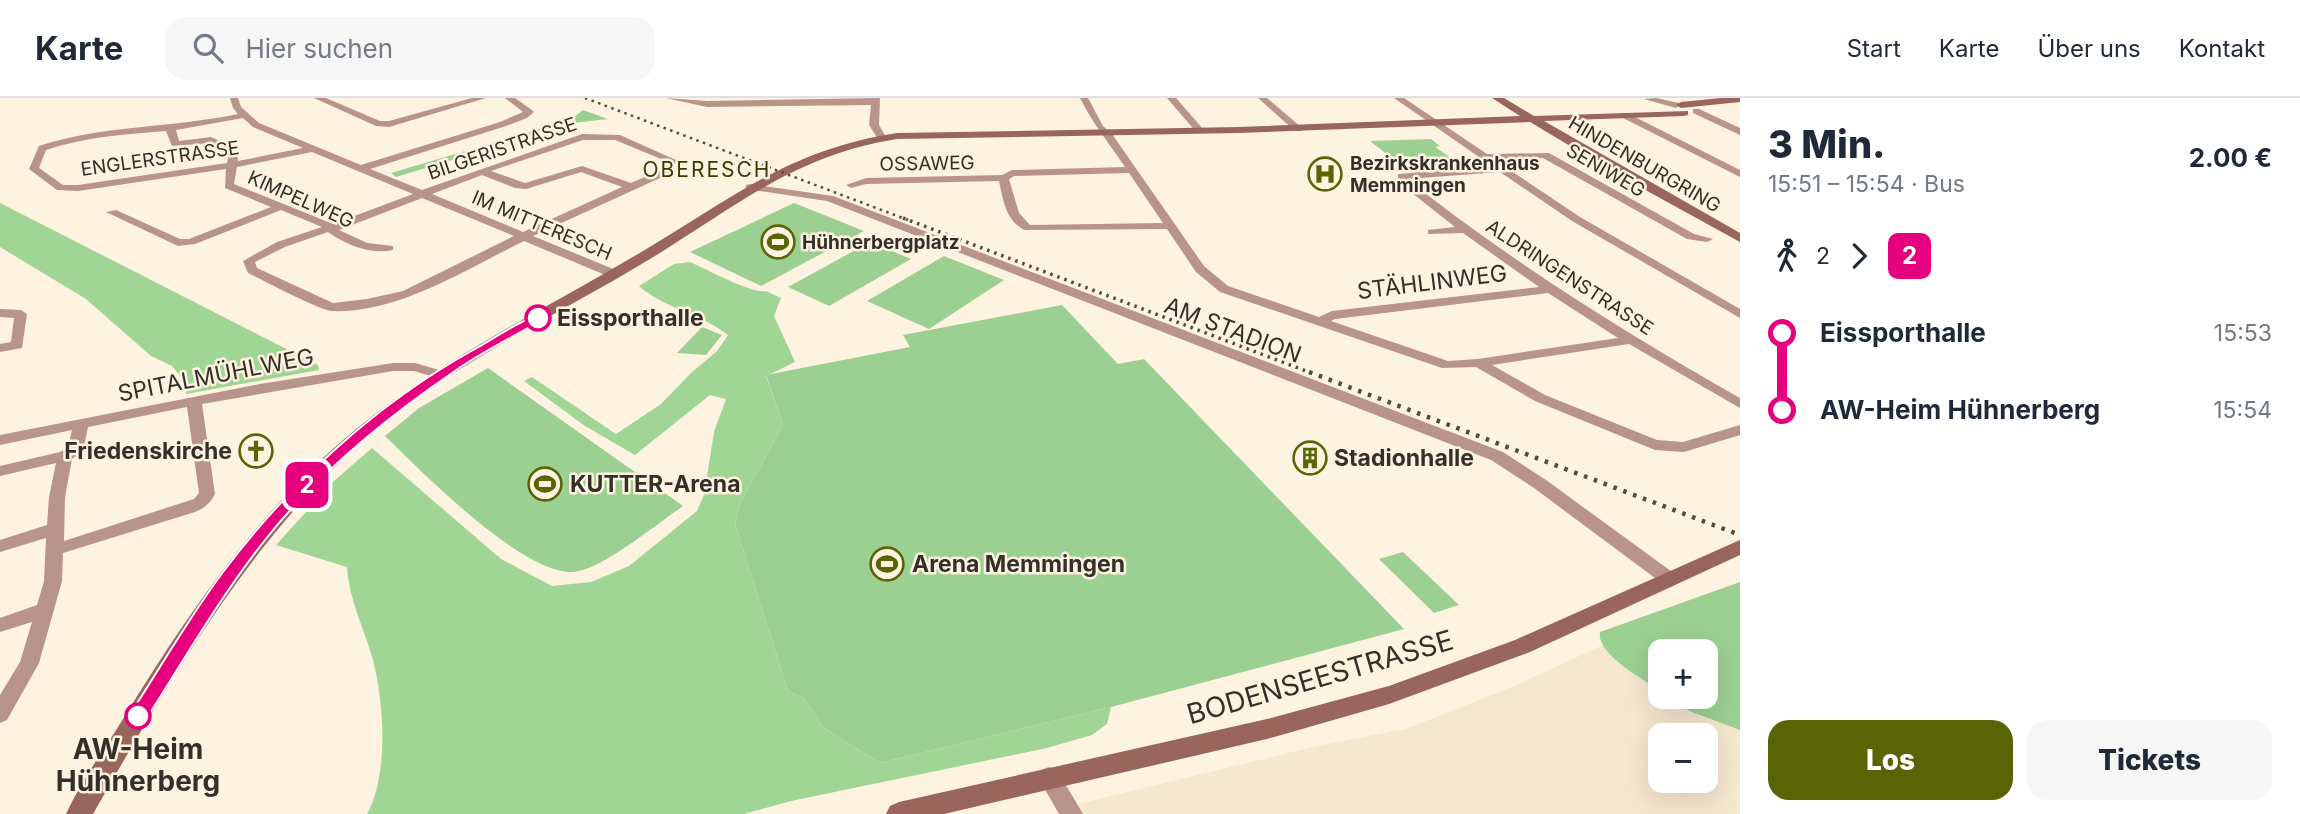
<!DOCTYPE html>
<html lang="de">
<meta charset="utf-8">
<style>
:root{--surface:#fff;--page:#f6f6f7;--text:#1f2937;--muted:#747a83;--line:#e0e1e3;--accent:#596404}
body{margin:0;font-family:Inter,sans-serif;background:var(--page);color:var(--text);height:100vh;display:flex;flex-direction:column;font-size:26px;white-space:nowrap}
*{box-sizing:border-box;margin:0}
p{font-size:23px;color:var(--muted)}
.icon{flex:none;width:38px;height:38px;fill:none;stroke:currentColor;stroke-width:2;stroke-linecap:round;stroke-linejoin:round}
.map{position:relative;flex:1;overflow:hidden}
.drawer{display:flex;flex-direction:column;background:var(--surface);width:560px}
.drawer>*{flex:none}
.badge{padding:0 14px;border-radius:10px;font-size:24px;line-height:46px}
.controls{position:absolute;left:1648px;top:541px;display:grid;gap:14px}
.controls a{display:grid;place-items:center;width:70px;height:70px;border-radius:14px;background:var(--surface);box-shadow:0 7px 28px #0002;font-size:35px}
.map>.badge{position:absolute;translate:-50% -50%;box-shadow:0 0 0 4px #fff}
.legs{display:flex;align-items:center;gap:10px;height:77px;padding:0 28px;font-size:23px}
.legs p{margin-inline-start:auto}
.summary{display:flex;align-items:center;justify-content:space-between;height:119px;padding:0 28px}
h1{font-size:38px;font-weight:800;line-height:52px}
.primary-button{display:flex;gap:14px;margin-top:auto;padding:14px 28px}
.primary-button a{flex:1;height:80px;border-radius:21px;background:var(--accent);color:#fff;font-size:28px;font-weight:800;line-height:80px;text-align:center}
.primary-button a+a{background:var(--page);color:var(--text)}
ul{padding:0 28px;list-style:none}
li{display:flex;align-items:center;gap:24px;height:77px;font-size:26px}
li i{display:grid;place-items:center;width:10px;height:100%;margin:0 9px;background:currentColor}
li i::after{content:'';width:18px;height:18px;margin:-9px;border:5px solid;border-radius:50%;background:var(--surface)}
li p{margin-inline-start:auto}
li:first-child i{background:linear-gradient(#0000 50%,currentColor 0)}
li:last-child i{background:linear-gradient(currentColor 50%,#0000 0)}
header{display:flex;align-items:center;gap:42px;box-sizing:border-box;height:98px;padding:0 35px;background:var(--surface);border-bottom:2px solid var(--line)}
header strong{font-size:33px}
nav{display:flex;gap:38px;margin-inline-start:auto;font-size:24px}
.search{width:490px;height:63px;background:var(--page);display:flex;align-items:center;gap:18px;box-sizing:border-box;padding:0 24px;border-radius:21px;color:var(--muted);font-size:26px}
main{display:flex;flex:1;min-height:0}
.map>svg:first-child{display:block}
.built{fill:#f6e7cf;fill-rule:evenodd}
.green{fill:#9cd093}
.forest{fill:#a0d596}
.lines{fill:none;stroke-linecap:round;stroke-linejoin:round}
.street{fill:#b9948d;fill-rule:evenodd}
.secondary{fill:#99655c;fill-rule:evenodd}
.rail-far2{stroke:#504b43;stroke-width:2.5;stroke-dasharray:2.5 4.5;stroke-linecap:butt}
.rail-far1{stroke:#504b43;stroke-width:3.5;stroke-dasharray:2.5 5;stroke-linecap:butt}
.rail{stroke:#504b43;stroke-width:4.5;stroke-dasharray:3.5 7;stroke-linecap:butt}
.line-1{fill:#e6007e;stroke:#fff;stroke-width:2}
.stop-1-dot{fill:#fff;stroke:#e6007e;stroke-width:3.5}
.labels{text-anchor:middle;stroke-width:5;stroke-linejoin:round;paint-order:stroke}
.far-street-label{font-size:19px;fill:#343029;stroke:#fef2e0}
.far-poi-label{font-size:19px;font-weight:bold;fill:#343029;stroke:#fef2e0;text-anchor:start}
.far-neighbourhood-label{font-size:21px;letter-spacing:2px;fill:#363d00;stroke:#fef2e0}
.street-label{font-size:23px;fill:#343029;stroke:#fef2e0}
.stop-label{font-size:23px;font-weight:bold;fill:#343029;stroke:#fef2e0;text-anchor:start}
.poi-label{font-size:23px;font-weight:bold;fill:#343029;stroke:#fef2e0;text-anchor:start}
.near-street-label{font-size:28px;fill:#343029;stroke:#fef2e0}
.near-stop-label{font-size:28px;font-weight:bold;fill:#343029;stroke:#fef2e0}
</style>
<header>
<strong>Karte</strong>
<div class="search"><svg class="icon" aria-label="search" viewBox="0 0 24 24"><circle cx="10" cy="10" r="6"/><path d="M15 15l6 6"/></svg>Hier suchen</div>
<nav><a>Start</a><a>Karte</a><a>Über uns</a><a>Kontakt</a></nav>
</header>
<main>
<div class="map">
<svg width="1740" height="716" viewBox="0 0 1740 716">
<rect width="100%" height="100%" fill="#fef2e0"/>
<!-- built -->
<path class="built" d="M1740,484V716H1079L1074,707L1317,648L1406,631L1514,588ZM1661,553H1706V598H1661ZM1661,637H1706V682H1661Z"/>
<!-- green -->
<g class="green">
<path d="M583,12L608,21L573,25L396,79L391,75L570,22Z"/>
<path d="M1431,41L1440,48L1435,49L1468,72L1449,73L1444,70L1407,72L1370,43Z"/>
<path d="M794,105L864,133L761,188L690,154Z"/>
<path d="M870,144L911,161L829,208L788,189Z"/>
<path d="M944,158L1004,182L929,231L867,203Z"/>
<path d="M1062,207L1118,266L1144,261L1404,531L1111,609L880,665L824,630L803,600L788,593L735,426L739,407L783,327L766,277L910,249L903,237Z"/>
<path d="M702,229L722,237L706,257L677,255Z"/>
<path d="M488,270L683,408C658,425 600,473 573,474C522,476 422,374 385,338L419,310Z"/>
<path d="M1403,454L1459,507L1434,515L1379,461Z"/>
<path d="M1740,484V632L1689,613L1668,599L1706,598V553H1661V593C1644,582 1596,556 1600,534Z"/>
</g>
<!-- forest -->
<g class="forest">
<path d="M0,105L318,267L319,272L186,296L185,284L172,268L151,258L86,201L0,149Z"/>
<path d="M690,164C707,171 751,196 766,193L781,200L774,218L795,264L766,278L783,327L739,407L735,426L788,593L803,600L824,630L880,665L1111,609L1107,626L1092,637L1047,650L791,703L744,716H367C389,676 384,606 373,562C364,530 349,502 347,469L276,447L334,383L372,350L501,461L552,488L591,484L629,468L697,413L704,397L714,334L726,301L710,297L635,357L585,328L524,283L532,279L616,336L661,306L691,275L717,253L728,237C701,216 664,210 639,188L674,166Z"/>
</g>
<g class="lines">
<!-- street -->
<g class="street">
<path d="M230,0H238L241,9L259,25L361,67L500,24L523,14L505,0H515L532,12L534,14L527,20L506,28L370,71L422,92L582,36L620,37L676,62L671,75L533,138L618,173V179H610L524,143C466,171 398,216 332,213C319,212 263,182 248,175L243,163L277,144L322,129L281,112L195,146L178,148L106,114L116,112L180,141H189L271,109L225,90L226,71L78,93L57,92L29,71L39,48C103,27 172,30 238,16L233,10ZM243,20L253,29L303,50L238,63L237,51L211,39L179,43L176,32ZM166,33L172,48L210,45L229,54L227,65L78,87H63L39,70L46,52C85,39 126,36 166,33ZM583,42H615L666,63L663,71L631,85L582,68L525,85L491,73ZM312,54L413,96L333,126L234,86L237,69ZM581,74L622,89L523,134L432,96L482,77L515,90L526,91ZM422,100L514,138L403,193L367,201L333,205L257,170L255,164L285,149L328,134C346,147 371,157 393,152V148L367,145L339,132Z"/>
<path d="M314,0H326L380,23H389L472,0H486L389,29L376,28Z"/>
<path d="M666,0L707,3L880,0L879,27L886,39L878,41L869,27L871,7L707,9Z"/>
<path d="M1080,0H1088L1103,28L1112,36L1204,168L1228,188L1319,219L1332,213L1539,189L1463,135L1428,136V132L1455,129L1398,84V76L1492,68L1394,0H1404L1487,56L1549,55L1694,136L1713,141L1707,144L1687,141L1543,60L1495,62L1580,119L1740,211V220L1572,123L1500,74L1407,81C1512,164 1624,234 1740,300V310L1629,246L1492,267L1545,297L1657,342L1683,344L1740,327V337L1684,354L1655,352L1535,303L1476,269L1442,270L1220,194L1196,174L1167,131L1024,132C1006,122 1003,103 999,83L866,86L851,90L846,87L866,80L1002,77L1012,72L1125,69C1109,45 1093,26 1080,0ZM1129,75L1163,125L1030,127L1019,115L1009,81L1014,78ZM1548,195L1618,240L1478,261L1448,263L1331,223L1335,221Z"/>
<path d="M1167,0H1176L1203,31V35H1197Z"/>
<path d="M1258,0H1267L1301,29V33H1295Z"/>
<path d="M1656,0L1679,5L1680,7L1676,10L1644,1Z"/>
<path d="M1693,11H1699L1740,30V37L1693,15Z"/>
<path d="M1621,15H1627L1740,72V79L1621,19Z"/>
<path d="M750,86L833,98L1503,354L1546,382L1675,476L1678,481L1675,486H1663L1534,390L1491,362L827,103L746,91V87Z"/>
<path d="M0,211L21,212L27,216L22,250L0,254V246L11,244L14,220L0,219Z"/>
<path d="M393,265H415L446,274L448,277L441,281L414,273H393L202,306L215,396C210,405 205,410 195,414L63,455L62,483L39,565L7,622L0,625V597L20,564L32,524L0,534V520L37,507L44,483L46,440L0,454V442L47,427L49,399L56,365L0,378V368L60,354L68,350L72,332L0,347V337L260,286ZM187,309L199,395L194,401L64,443L65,399L72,361L83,353L88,329Z"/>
<path d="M1049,669L1057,672L1083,716H1059L1038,679L1041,672Z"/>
</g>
<!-- secondary -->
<g class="secondary">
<path d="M1492,0H1504L1534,18L1688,13V17L1684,18L1544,23L1740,135V144L1629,83L1530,24L1239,35L897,41C795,57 735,109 650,161C564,213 471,257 391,319C260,423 175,573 93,716H66C81,683 104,652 123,621C193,507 273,391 382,311C462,251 552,207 638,156C731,102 786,52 897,35L1239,29L1520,18Z"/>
<path d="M1721,0H1740V4L1681,10L1676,7L1681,4Z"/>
<path d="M1740,442V457L1530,554L1389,606L1267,641L944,716H886L890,708L899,704L1267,621L1389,588L1515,542Z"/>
</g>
<!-- rail-far2 -->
<path class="rail-far2" d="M585,0L908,122"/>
<!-- rail-far1 -->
<path class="rail-far1" d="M903,120L1314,276"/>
<!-- rail -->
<path class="rail" d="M1309,274L1740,437"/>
</g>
<!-- line-1 -->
<path class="line-1" d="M538,217L542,218V222C513,239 482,254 455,273C386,320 317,376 265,442C220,499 184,562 145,623L138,626L132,623L129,618L132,613C162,567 190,518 223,474C289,386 376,306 473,252C494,241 516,224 538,217Z"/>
<!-- icons -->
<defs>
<symbol id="hospital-ring" viewBox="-11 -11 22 22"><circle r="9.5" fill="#fef2e0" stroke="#596404" stroke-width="1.5"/><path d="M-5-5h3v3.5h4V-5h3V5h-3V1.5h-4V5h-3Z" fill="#596404"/></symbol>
<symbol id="stadium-ring" viewBox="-11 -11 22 22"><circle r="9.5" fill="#fef2e0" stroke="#596404" stroke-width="1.5"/><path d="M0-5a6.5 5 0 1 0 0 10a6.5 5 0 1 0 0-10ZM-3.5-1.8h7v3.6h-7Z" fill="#596404"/></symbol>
<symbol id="church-ring" viewBox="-11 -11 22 22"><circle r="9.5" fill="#fef2e0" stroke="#596404" stroke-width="1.5"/><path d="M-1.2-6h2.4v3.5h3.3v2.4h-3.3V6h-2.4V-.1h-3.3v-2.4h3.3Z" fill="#596404"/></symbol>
<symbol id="building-ring" viewBox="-11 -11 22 22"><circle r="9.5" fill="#fef2e0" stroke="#596404" stroke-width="1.5"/><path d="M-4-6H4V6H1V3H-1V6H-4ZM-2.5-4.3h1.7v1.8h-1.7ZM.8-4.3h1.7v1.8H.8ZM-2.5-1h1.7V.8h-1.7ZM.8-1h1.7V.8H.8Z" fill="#596404"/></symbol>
</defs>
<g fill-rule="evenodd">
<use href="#hospital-ring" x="1306" y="57" width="38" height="38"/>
<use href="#stadium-ring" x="759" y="125" width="38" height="38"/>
<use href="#church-ring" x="237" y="334" width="38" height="38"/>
<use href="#building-ring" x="1291" y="341" width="38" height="38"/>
<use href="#stadium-ring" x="526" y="367" width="38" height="38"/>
<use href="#stadium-ring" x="868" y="447" width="38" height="38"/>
</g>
<!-- markers -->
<g class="stop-1-dot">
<circle cx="538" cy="220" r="12"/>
<circle cx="138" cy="618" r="12"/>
</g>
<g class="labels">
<!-- far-street labels -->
<g class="far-street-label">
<text transform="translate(502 50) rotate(-19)" y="7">BILGERISTRASSE</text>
<text transform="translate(160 60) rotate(-8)" y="7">ENGLERSTRASSE</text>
<text transform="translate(927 65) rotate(-1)" y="7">OSSAWEG</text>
<text transform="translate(1645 66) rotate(30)" y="7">HINDENBURGRING</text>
<text transform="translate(1606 72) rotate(30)" y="7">SENIWEG</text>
<text transform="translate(301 101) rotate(24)" y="7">KIMPELWEG</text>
<text transform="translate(542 127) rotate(23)" y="7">IM MITTERESCH</text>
<text transform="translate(1570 179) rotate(33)" y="7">ALDRINGENSTRASSE</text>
</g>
<!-- far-poi labels -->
<g class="far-poi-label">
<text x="1350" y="72">Bezirkskrankenhaus<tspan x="1350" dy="22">Memmingen</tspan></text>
<text x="802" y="151">Hühnerbergplatz</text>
</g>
<!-- far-neighbourhood labels -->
<g class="far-neighbourhood-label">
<text x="707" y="79">OBERESCH</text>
</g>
<!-- street labels -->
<g class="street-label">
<text transform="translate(1432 184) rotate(-7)" y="8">STÄHLINWEG</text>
<text transform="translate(1233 232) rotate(21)" y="8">AM STADION</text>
<text transform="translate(216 277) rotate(-11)" y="8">SPITALMÜHLWEG</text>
</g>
<!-- stop labels -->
<g class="stop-label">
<text x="557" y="228">Eissporthalle</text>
</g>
<!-- poi labels -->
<g class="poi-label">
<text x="232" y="361" text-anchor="end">Friedenskirche</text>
<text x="1334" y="368">Stadionhalle</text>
<text x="570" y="394">KUTTER-Arena</text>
<text x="912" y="474">Arena Memmingen</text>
</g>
<!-- near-street labels -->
<g class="near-street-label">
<text transform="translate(1320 579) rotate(-16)" y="10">BODENSEESTRASSE</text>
</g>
<!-- near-stop labels -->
<g class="near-stop-label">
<text x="138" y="661">AW-Heim<tspan x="138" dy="32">Hühnerberg</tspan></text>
</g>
</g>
</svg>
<div class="controls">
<a>+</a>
<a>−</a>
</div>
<b class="badge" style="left:307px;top:387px;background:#e6007e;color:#fff">2</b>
</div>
<section class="drawer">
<div class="summary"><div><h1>3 Min.</h1><p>15:51 – 15:54 · Bus</p></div><b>2.00 €</b></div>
<div class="legs"><svg class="icon" aria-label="walk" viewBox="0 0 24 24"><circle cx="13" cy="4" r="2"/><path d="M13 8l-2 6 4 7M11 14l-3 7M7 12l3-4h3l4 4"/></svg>2<svg class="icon" aria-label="forward" viewBox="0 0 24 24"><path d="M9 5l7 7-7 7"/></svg><b class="badge" style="background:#e6007e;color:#fff">2</b></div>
<ul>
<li><i style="color:#e6007e"></i><b>Eissporthalle</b><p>15:53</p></li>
<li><i style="color:#e6007e"></i><b>AW-Heim Hühnerberg</b><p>15:54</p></li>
</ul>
<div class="primary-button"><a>Los</a><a>Tickets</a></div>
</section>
</main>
